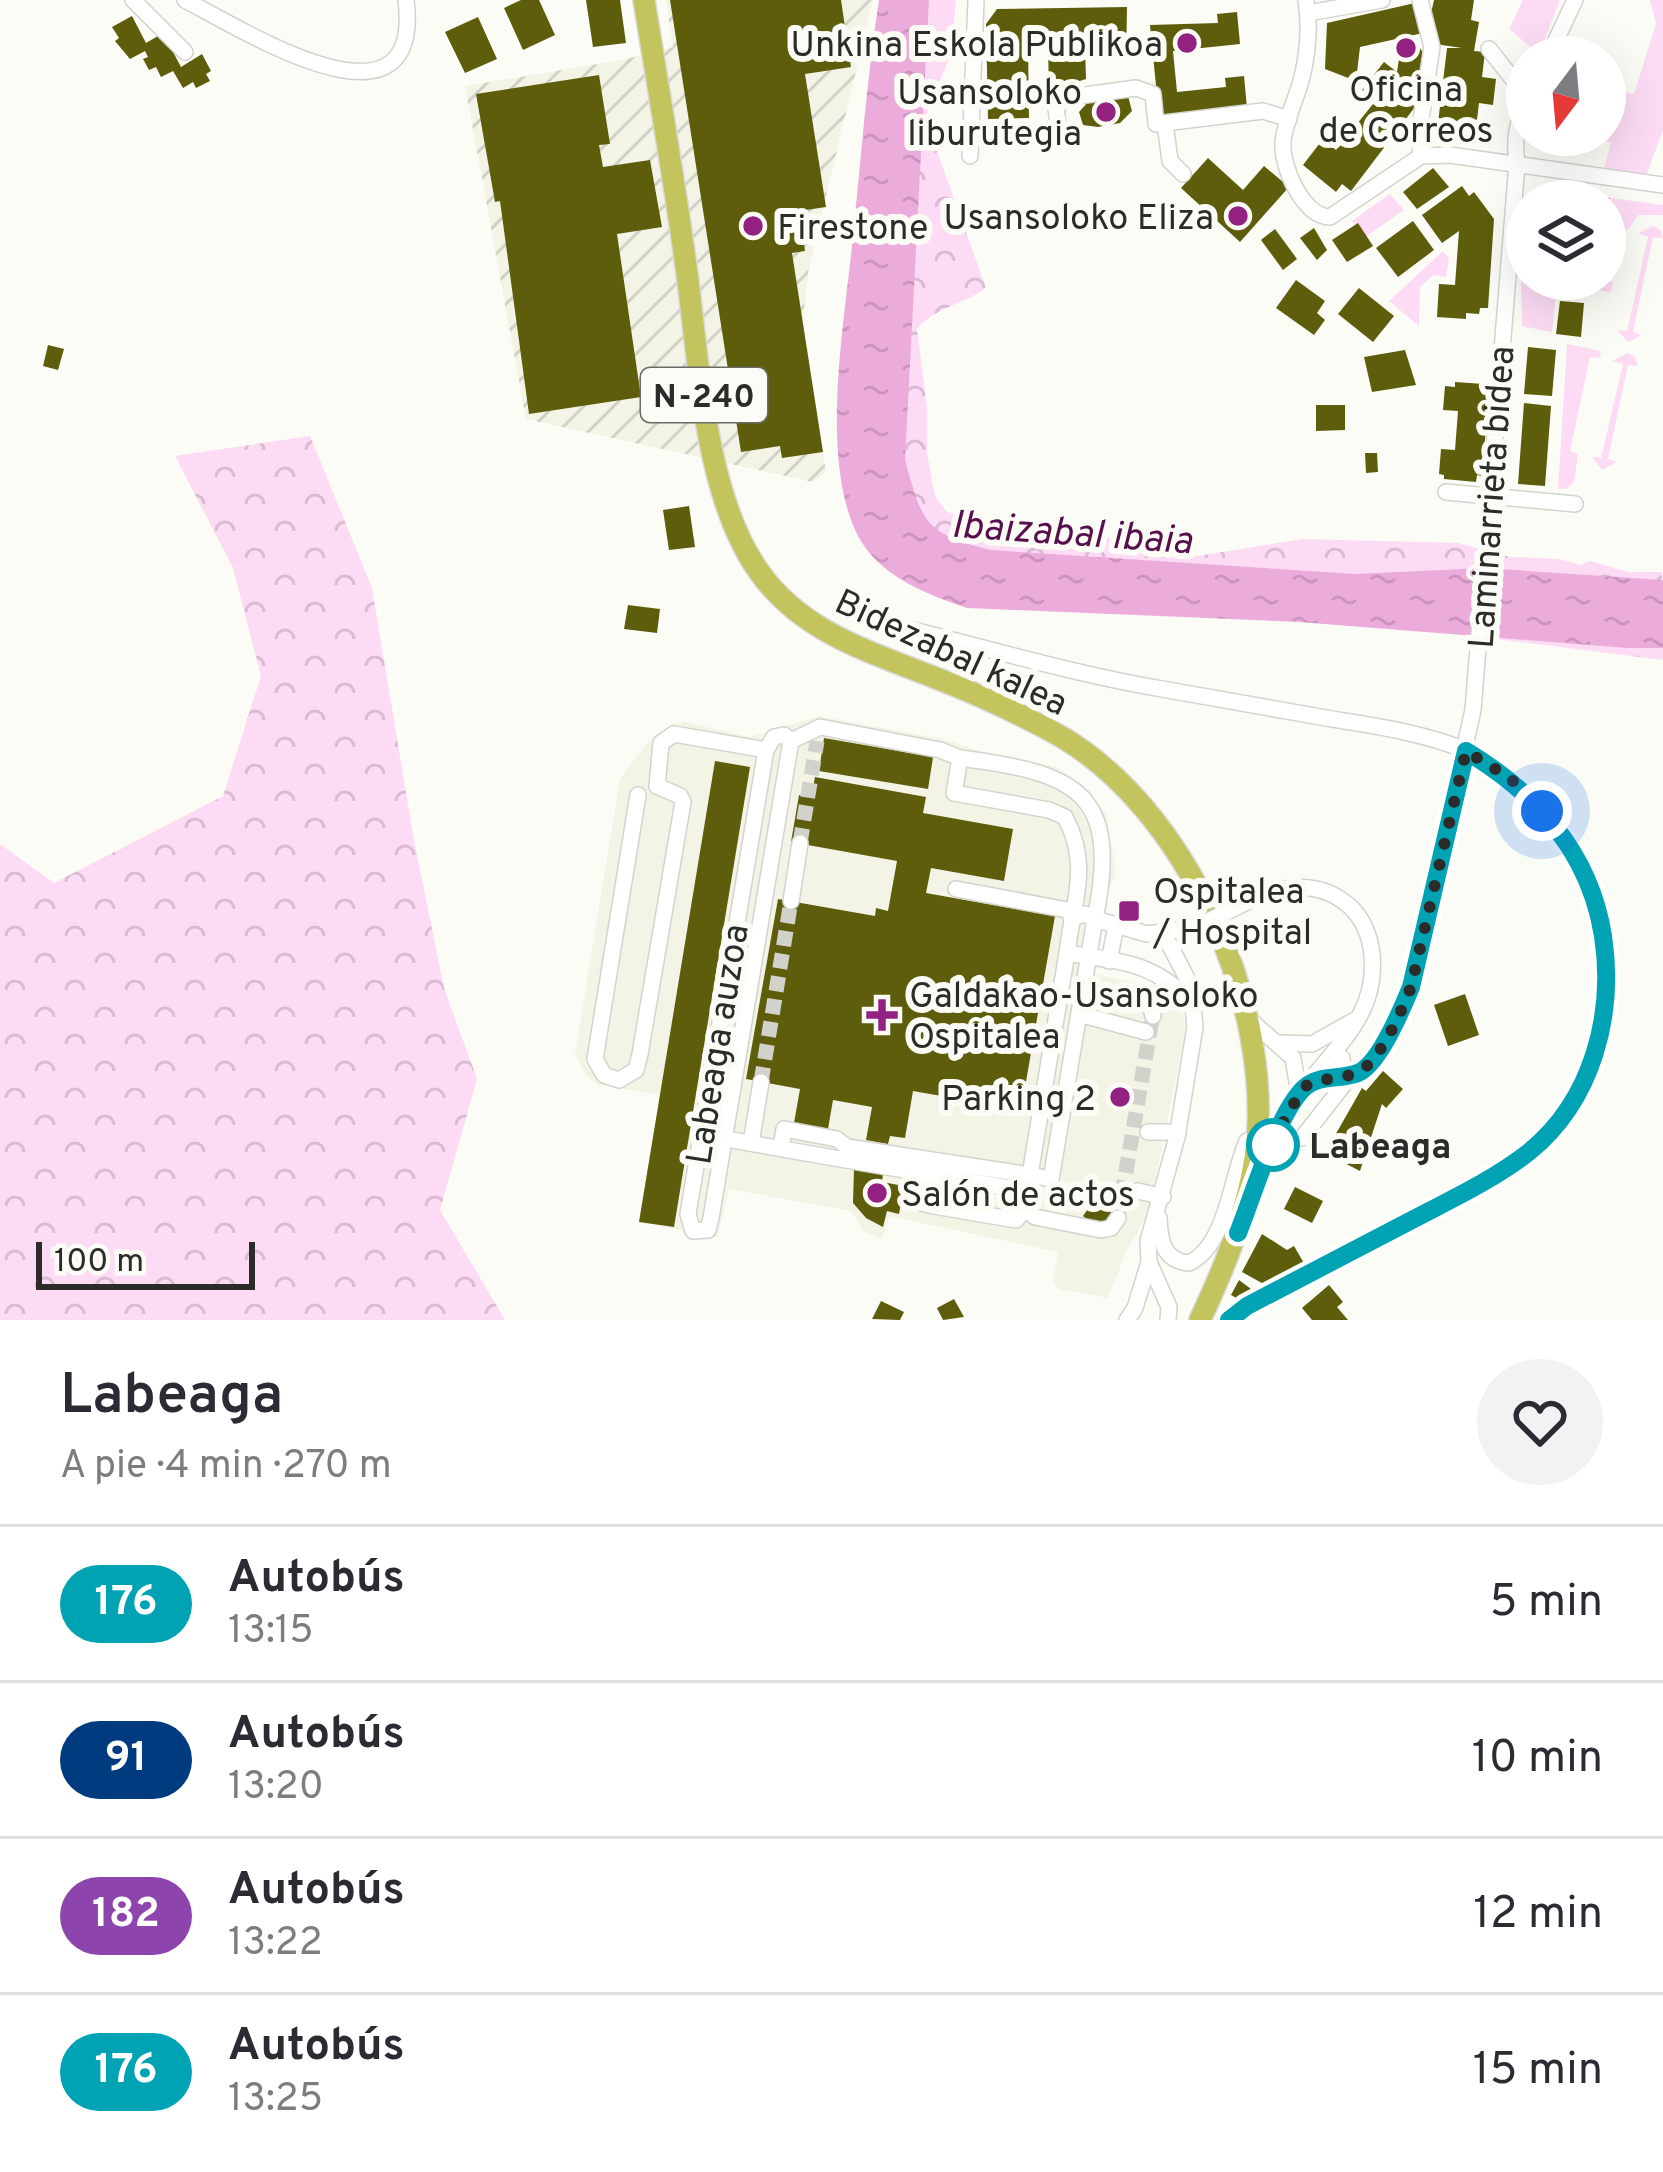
<!DOCTYPE html>
<html lang="es">
<meta charset="utf-8">
<style>
:root{--surface:#fff;--page:#f2f2f3;--text:#2b2b33;--muted:#7c7c81;--line:#e1e1e2}
body{margin:0;font-family:Overpass,sans-serif;background:var(--page);color:var(--text);height:100vh;display:flex;flex-direction:column;font-size:45px;white-space:nowrap}
*{box-sizing:border-box;margin:0}
p{font-size:39px;color:var(--muted)}
.icon{flex:none;width:66px;height:66px;fill:none;stroke:currentColor;stroke-width:2;stroke-linecap:round;stroke-linejoin:round}
.map{position:relative;height:1320px;overflow:hidden}
.details{display:flex;flex-direction:column;background:var(--surface);flex:1}
.details>*{flex:none}
.badge{padding:0 24px;border-radius:39px;font-size:42px;line-height:78px}
.needle{width:78px;rotate:196deg}
.tools{position:absolute;left:1506px;top:36px;display:grid;gap:24px}
.tools a{display:grid;place-items:center;width:120px;height:120px;border-radius:50%;background:var(--surface);box-shadow:0 12px 48px #0002;font-size:60px}
.scale{position:absolute;left:36px;bottom:30px;width:219px;box-sizing:border-box;padding-left:12px;border:6px solid #2b2b29;border-top:0;font-size:33px;line-height:42px;white-space:nowrap;color:#2b2b29;-webkit-text-stroke:9px #fcfcf6;paint-order:stroke}
.you{position:absolute;width:60px;height:60px;margin:-30px;border:9px solid #fff;border-radius:50%;background:#1a73e8;box-shadow:0 0 0 18px #1a73e833}
.map>.badge{position:absolute;translate:-50% -50%;box-shadow:0 0 0 6px #fff}
.round{display:grid;place-items:center;flex:none;width:126px;height:126px;border-radius:63px;background:var(--page)}
.summary{display:flex;align-items:center;justify-content:space-between;height:204px;padding:0 60px}
h1{font-size:57px;font-weight:600;line-height:90px}
ul{padding:0;list-style:none}
li{display:flex;align-items:center;gap:36px;height:156px;padding:0 60px;border-top:3px solid var(--line)}
li div{flex:1}
li b{display:block;font-size:45px}
li em{font-style:normal}
li .badge{min-width:132px;font-weight:700;text-align:center}
.map>svg:first-child{display:block}
.built{fill:#f3f4e6}
.industrial{fill:url(#industrial-furrows)}
.green{fill:#fddbf5}
.forest{fill:url(#forest-crowns)}
.water{fill:url(#water-ripples)}
.building{fill:#5d5d0b}
.lines{fill:none;stroke-linecap:round;stroke-linejoin:round}
.minor-tunnel{stroke:#d2d2cd;stroke-width:15;stroke-dasharray:15 8;stroke-linecap:butt}
.minor-casing{stroke:#d3d3cd;stroke-width:18}
.highway-casing{stroke:#d9d9d8;stroke-width:24}
.minor{stroke:#fff;stroke-width:15}
.highway{stroke:#c3c45e;stroke-width:21}
.minor-bridge-casing{stroke:#d3d3cd;stroke-width:18;stroke-linecap:butt}
.minor-bridge{stroke:#fff;stroke-width:15}
.line-casing{stroke:#fff;stroke-width:27}
.line{stroke:#00a3b4;stroke-width:18}
.walk{stroke:#2b2b29;stroke-width:12;stroke-dasharray:0 21.6}
.poi-dot{fill:#922182;stroke:#fcfcf6;stroke-width:4.5}
.stop-dot{fill:#fff;stroke:#00a3b4;stroke-width:6}
.labels{text-anchor:middle;stroke-width:12;stroke-linejoin:round;paint-order:stroke}
.shield{fill:#fcfcf6;stroke:#6a6a66;stroke-width:3}
.shield-label{font-size:33px;font-weight:bold;fill:#2b2b29}
.poi-label{font-size:36px;fill:#2b2b29;stroke:#fcfcf6;text-anchor:end}
.street-label{font-size:36px;fill:#2b2b29;stroke:#fcfcf6}
.stop-label{font-size:36px;font-weight:bold;fill:#2b2b29;stroke:#fcfcf6;text-anchor:start}
.water-label{font-size:39px;font-style:italic;fill:#570e4c;stroke:#fcfcf6}
</style>
<div class="map">
<svg width="1663" height="1320" viewBox="0 0 1663 1320">
<defs>
<pattern id="industrial-furrows" width="10" height="10" patternUnits="userSpaceOnUse" patternTransform="scale(3)"><rect width="10" height="10" fill="#f3f4e6"/><path d="M-1 1l2-2M0 10L10 0M9 11l2-2" fill="none" stroke="#d0d1c5"/></pattern>
<pattern id="forest-crowns" width="20" height="18" patternUnits="userSpaceOnUse" patternTransform="scale(3)"><rect width="20" height="18" fill="#fddbf5"/><path d="M2 6a3 3 0 1 1 6 0M12 15a3 3 0 1 1 6 0" fill="none" stroke="#d9bcd2"/></pattern>
<pattern id="water-ripples" width="26" height="14" patternUnits="userSpaceOnUse" patternTransform="scale(3)"><rect width="26" height="14" fill="#ebacdc"/><path d="M2 4q2-2 4 0t4 0M15 11q2-2 4 0t4 0" fill="none" stroke="#ca94bd"/></pattern>
</defs>
<rect width="100%" height="100%" fill="#fcfcf6"/>
<!-- built -->
<path class="built" d="M819,716L943,739L983,752L1057,767L1090,791L1107,816L1116,875L1104,899L1091,973L1171,991L1180,1001L1186,1029L1149,1213L1127,1250L1108,1298L1059,1289L1053,1282L1058,1252L889,1216L882,1239L864,1232L851,1211L729,1189L718,1237L639,1222L660,1095L598,1085L586,1076L575,1054L620,779L648,742L673,723L685,722L750,737Z"/>
<!-- industrial -->
<path class="industrial" d="M666,0H873L809,267L801,336L826,472L813,482L526,419L465,86L622,60L673,47Z"/>
<!-- green -->
<g class="green">
<path d="M1523,0H1560L1539,54L1509,29Z"/>
<path d="M1650,0H1663V130L1646,176L1604,169L1611,143L1596,135H1605V89L1634,94L1656,24Z"/>
<path d="M1390,194L1404,210L1364,238L1352,221Z"/>
<path d="M1604,197L1663,205V215H1638L1628,230L1618,228L1607,281L1613,282L1611,292L1582,289L1583,279H1605Z"/>
<path d="M1653,226L1661,230L1663,238L1653,237L1633,332L1642,335L1628,342L1617,330L1627,331L1648,237L1638,233Z"/>
<path d="M1443,251L1449,258L1446,277L1433,275L1420,287L1419,326L1389,301Z"/>
<path d="M1521,282L1557,286L1552,332L1522,326Z"/>
<path d="M1567,344L1601,351L1600,358L1590,357L1570,451L1578,454L1574,482L1566,489H1558Z"/>
<path d="M1627,353L1635,357L1638,366L1628,365L1608,459L1617,462L1602,470L1592,457L1601,458L1623,364L1612,361Z"/>
</g>
<!-- forest -->
<g class="forest">
<path d="M910,0H956L951,54L927,113L928,126L986,288C964,304 934,308 917,329L927,407V454L935,496L946,511L995,530L1026,531L1053,526L1197,556L1303,539L1458,543L1510,557L1558,559L1581,565L1590,561L1628,572H1662L1663,660L1232,606L904,575L865,307Z"/>
<path d="M310,436L372,588L413,835L444,988L477,1079L440,1210L505,1320H0V844L54,883L223,796L261,676L233,568L175,456Z"/>
</g>
<!-- water -->
<path class="water" d="M879,0H929L905,460C923,524 924,533 991,550L1355,574L1484,568L1663,580V648H1627L1299,622L967,608C926,594 878,576 857,534C819,456 845,320 853,236C861,157 867,78 879,0Z"/>
<!-- building -->
<g class="building">
<path d="M521,0H539L555,35L523,50L504,8Z"/>
<path d="M586,0H620L626,43L593,47Z"/>
<path d="M670,0H841L851,67L805,74L826,207L799,211L805,251L792,253L823,452L782,458L780,446L741,452Z"/>
<path d="M1434,0H1474L1471,20L1479,22L1474,51L1485,52L1482,77L1496,79L1493,105L1479,103L1476,128L1438,123L1447,48H1462L1435,44L1429,22Z"/>
<path d="M1415,3L1423,33L1360,47L1356,81L1325,69L1327,23Z"/>
<path d="M1127,7L1126,58H1090L1091,45H1085L1086,79L1049,91L1048,45L1028,44L1029,118L988,119L986,24L997,9Z"/>
<path d="M1237,12L1240,44L1173,51L1177,92L1226,87L1225,78L1244,76L1247,108L1159,116L1150,25L1218,23L1217,14Z"/>
<path d="M132,16L146,43L163,33L181,67L202,54L211,71L206,74L210,81L196,88L193,82L183,88L173,71L161,77L156,67L149,70L143,59L148,57L145,51L130,59L115,41L119,38L112,27Z"/>
<path d="M478,17L497,59L465,73L445,32Z"/>
<path d="M1401,46L1420,48L1425,56L1418,103L1351,191L1342,184L1336,192L1303,165L1323,139L1336,150L1373,104L1377,107L1379,104L1362,90L1384,62L1397,72Z"/>
<path d="M599,75L610,144L599,145L603,167L650,160L662,227L617,234L641,397L529,414L500,201L495,202L476,94Z"/>
<path d="M1128,96L1132,111L1120,123L1098,127L1083,125L1079,112L1088,102Z"/>
<path d="M1208,158L1243,190L1264,166L1289,187L1240,242L1181,188Z"/>
<path d="M1433,168L1449,187L1417,209L1403,192Z"/>
<path d="M1462,186L1469,196L1474,192L1494,219L1488,308H1480L1479,314L1466,313V319L1437,317L1439,284L1455,285L1459,231L1442,243L1422,215Z"/>
<path d="M1561,191L1610,198V201H1548Z"/>
<path d="M1413,221L1434,250L1398,277L1376,248Z"/>
<path d="M1358,223L1373,246L1347,262L1332,240Z"/>
<path d="M1314,228L1327,250L1317,260L1300,238Z"/>
<path d="M1275,229L1297,259L1283,270L1261,240Z"/>
<path d="M1296,280L1325,301L1317,313L1325,320L1314,335L1276,308Z"/>
<path d="M1359,288L1394,316L1373,342L1338,314Z"/>
<path d="M1560,301L1584,303L1581,337L1556,334Z"/>
<path d="M48,345L64,349L58,370L43,366Z"/>
<path d="M1528,347L1556,350L1552,396L1524,394Z"/>
<path d="M1405,350L1416,385L1372,392L1364,357Z"/>
<path d="M1455,382L1484,384V390H1489L1482,476L1477,475L1476,482L1444,479V475L1439,474L1441,449L1455,450L1458,411L1443,410L1445,386L1455,387Z"/>
<path d="M1524,403L1551,406L1545,486L1518,484Z"/>
<path d="M1316,405H1345V430L1316,431Z"/>
<path d="M1365,453H1377L1378,472L1366,473Z"/>
<path d="M689,506L695,547L669,550L663,510Z"/>
<path d="M628,605L660,609L657,633L624,629Z"/>
<path d="M824,738L933,757L928,789L819,771Z"/>
<path d="M715,761L750,767L674,1227L639,1222Z"/>
<path d="M815,777L926,797L923,813L1013,829L1004,881L931,868L926,893L1055,916L1021,1110L913,1091L905,1138L890,1136L888,1144L866,1140L872,1107L833,1100L828,1129L794,1123L800,1089L746,1079L778,899L875,916L876,908L888,911L897,861L791,842L799,795L811,797Z"/>
<path d="M1465,994L1479,1035L1448,1046L1434,1005Z"/>
<path d="M1383,1071L1403,1089L1386,1108L1382,1104L1360,1171L1325,1153L1362,1088L1366,1091Z"/>
<path d="M854,1168L883,1174L882,1182L904,1186L899,1214L887,1211L883,1227L866,1218L853,1203Z"/>
<path d="M1295,1187L1323,1201L1312,1223L1284,1209Z"/>
<path d="M1090,1206L1108,1208L1113,1215L1106,1224L1089,1221L1083,1216Z"/>
<path d="M1262,1234L1287,1250L1294,1246L1305,1265L1284,1280L1277,1275L1269,1287L1242,1272Z"/>
<path d="M1239,1280L1255,1292L1251,1300L1244,1296L1242,1301L1231,1295Z"/>
<path d="M1329,1285L1343,1302L1337,1307L1348,1320H1312L1302,1308Z"/>
<path d="M954,1299L964,1317L943,1320L937,1308Z"/>
<path d="M881,1301L904,1312L900,1320L872,1319Z"/>
</g>
<g class="lines">
<!-- minor-tunnel -->
<g class="minor-tunnel">
<path d="M800,843L817,741"/>
<path d="M761,1082L791,901"/>
<path d="M1118,1218L1152,1019"/>
</g>
<defs>
<g id="minor">
<path d="M133,0L185,52"/>
<path d="M185,0C240,28 424,146 406,0"/>
<path d="M1306,0C1310,25 1308,52 1302,77C1297,98 1285,120 1283,142C1281,166 1303,217 1330,217L1421,156L1450,155L1663,185"/>
<path d="M1420,0L1432,47L1419,132L1421,156"/>
<path d="M1308,13L1382,0"/>
<path d="M1489,49L1527,97"/>
<path d="M1548,57L1575,0"/>
<path d="M1165,123L1170,161L1183,174"/>
<path d="M1003,137L1059,129L1056,109L1064,98L1136,88L1153,94L1156,124L1263,111L1289,119"/>
<path d="M970,156L976,0"/>
<path d="M656,382L657,408"/>
<path d="M1446,492L1575,504"/>
<path d="M905,628C990,649 1075,674 1162,689C1218,699 1275,709 1332,719C1376,726 1423,733 1465,750C1526,776 1579,842 1596,906C1619,993 1604,1096 1526,1153C1490,1180 1448,1200 1408,1222C1354,1250 1301,1278 1247,1306L1229,1320"/>
<path d="M791,741L784,735L774,737L766,750L688,1214L693,1231L708,1230L711,1218L791,741L820,727L940,750L960,758"/>
<path d="M638,795L595,1059L604,1075L619,1080L636,1070L640,1054L683,802L680,796L657,786L661,743L674,734L766,750"/>
<path d="M956,889L1073,911"/>
<path d="M791,901L800,843"/>
<path d="M1247,902C1278,887 1313,879 1343,901C1359,912 1367,927 1371,947C1383,1021 1324,1052 1292,1107C1276,1133 1267,1163 1255,1192"/>
<path d="M1158,934L1168,942L1191,986L1195,1027L1177,1137L1148,1241L1149,1262L1169,1307L1168,1320"/>
<path d="M1067,953C1073,902 1091,865 1065,817L1049,810L954,793L960,758C1077,773 1121,792 1095,919L1085,914L1071,918"/>
<path d="M1109,961L1116,926"/>
<path d="M1083,990L1144,1003L1151,1008L1153,1016"/>
<path d="M1192,1003C1153,961 1121,962 1067,953L1030,1175L1051,1179L1095,919L1147,934L1194,928"/>
<path d="M1079,1014L1146,1032"/>
<path d="M1250,1020L1293,1058L1299,1094"/>
<path d="M1280,1043L1312,1044L1353,1021"/>
<path d="M1307,1085C1322,1078 1338,1079 1354,1074C1378,1066 1401,1011 1411,987L1473,710L1517,164C1514,141 1516,123 1527,103"/>
<path d="M1148,1132H1178"/>
<path d="M1302,1138L1345,1083L1342,1058"/>
<path d="M726,1139C766,1146 806,1153 846,1160L1027,1191L1030,1175L847,1147L837,1139L784,1129L781,1148"/>
<path d="M751,1143L761,1082"/>
<path d="M921,1173L918,1195L921,1203L934,1206L1016,1220L1025,1209L1027,1191"/>
<path d="M1138,1191L1163,1197"/>
<path d="M1025,1209L1035,1217L1101,1230L1111,1228L1118,1218"/>
<path d="M1159,1218C1160,1240 1163,1261 1189,1263C1227,1245 1231,1177 1247,1141"/>
<path d="M1127,1320L1135,1308L1149,1262"/>
</g>
<path id="highway" d="M644,0C658,87 673,173 685,259C699,355 703,495 760,573C803,633 871,652 936,678C975,693 1014,711 1051,731C1186,802 1277,1010 1255,1158C1246,1216 1224,1268 1200,1320"/>
</defs>
<!-- minor casing -->
<use href="#minor" class="minor-casing"/>
<!-- highway casing -->
<use href="#highway" class="highway-casing"/>
<!-- minor -->
<use href="#minor" class="minor"/>
<!-- highway -->
<use href="#highway" class="highway"/>
<defs>
<path id="minor-bridge" d="M1194,928L1247,902"/>
</defs>
<!-- minor-bridge casing -->
<use href="#minor-bridge" class="minor-bridge-casing"/>
<!-- minor-bridge -->
<use href="#minor-bridge" class="minor-bridge"/>
</g>
<g class="lines">
<defs>
<path id="line" d="M1229,1320L1247,1306C1301,1278 1355,1250 1410,1221C1450,1200 1493,1180 1529,1152C1593,1100 1615,1014 1603,936C1590,853 1536,793 1466,751L1411,987C1402,1009 1379,1064 1358,1073C1340,1080 1319,1074 1304,1088C1277,1114 1253,1196 1238,1233"/>
</defs>
<!-- line casing -->
<use href="#line" class="line-casing"/>
<!-- line -->
<use href="#line" class="line"/>
<!-- walk -->
<path class="walk" d="M1273,1145L1269,1153L1288,1112L1307,1085C1323,1078 1338,1079 1354,1074C1378,1067 1402,1010 1411,987L1466,751L1510,778L1542,811"/>
</g>
<!-- markers -->
<g class="poi-dot">
<circle cx="1187" cy="43" r="12"/>
<circle cx="1406" cy="48" r="12"/>
<circle cx="1106" cy="112" r="12"/>
<circle cx="1238" cy="216" r="12"/>
<circle cx="753" cy="226" r="12"/>
<rect x="1117" y="899" width="24" height="24" rx="6"/>
<path d="M876 997h12v12h12v12h-12v12h-12v-12h-12v-12h12z"/>
<circle cx="1120" cy="1097" r="12"/>
<circle cx="877" cy="1193" r="12"/>
</g>
<circle class="stop-dot" cx="1273" cy="1145" r="24"/>
<g class="labels">
<!-- shield labels -->
<rect class="shield" x="641" y="368" width="126" height="54" rx="9"/>
<g class="shield-label">
<text x="704" y="407">N-240</text>
</g>
<!-- poi labels -->
<g class="poi-label">
<text x="1163" y="56">Unkina Eskola Publikoa</text>
<text x="1406" y="101" text-anchor="middle">Oficina<tspan x="1406" dy="41">de Correos</tspan></text>
<text x="1082" y="104">Usansoloko<tspan x="1082" dy="41">liburutegia</tspan></text>
<text x="1214" y="229">Usansoloko Eliza</text>
<text x="777" y="239" text-anchor="start">Firestone</text>
<text x="1153" y="903" text-anchor="start">Ospitalea<tspan x="1153" dy="41">/ Hospital</tspan></text>
<text x="909" y="1007" text-anchor="start">Galdakao-Usansoloko<tspan x="909" dy="41">Ospitalea</tspan></text>
<text x="1096" y="1110">Parking 2</text>
<text x="901" y="1206" text-anchor="start">Salón de actos</text>
</g>
<!-- street labels -->
<g class="street-label">
<text transform="translate(1490 497) rotate(-86)" y="13">Laminarrieta bidea</text>
<text transform="translate(952 651) rotate(25)" y="13">Bidezabal kalea</text>
<text transform="translate(716 1044) rotate(-81)" y="13">Labeaga auzoa</text>
</g>
<!-- stop labels -->
<g class="stop-label">
<text x="1309" y="1158">Labeaga</text>
</g>
<!-- water labels -->
<g class="water-label">
<text transform="translate(1072 531) rotate(4)" y="14">Ibaizabal ibaia</text>
</g>
</g>
</svg>
<div class="tools">
<a><svg class="needle" viewBox="-14 -14 28 28"><path d="M0-13l5 13h-10z" fill="#e53935"/><path d="M0 13l5-13h-10z" fill="#7c7c81"/></svg></a>
<a><svg class="icon" aria-label="layers" viewBox="0 0 24 24"><path d="M12 4l9 5-9 5-9-5zM3 14l9 5 9-5"/></svg></a>
</div>
<div class="scale">100 m</div>
<div class="you" style="left:1542px;top:811px"></div>
</div>
<section class="details">
<div class="summary"><div><h1>Labeaga</h1><p>A pie · 4 min · 270 m</p></div><a class="round"><svg class="icon" aria-label="heart" viewBox="0 0 24 24"><path d="M12 20l-8-8c-3-5 5-10 8-4 3-6 11-1 8 4z"/></svg></a></div>
<ul>
<li><span class="badge" style="background:#00a3b4;color:#fff">176</span><div><b>Autobús</b><p>13:15</p></div><em>5 min</em></li>
<li><span class="badge" style="background:#003b80;color:#fff">91</span><div><b>Autobús</b><p>13:20</p></div><em>10 min</em></li>
<li><span class="badge" style="background:#8e44ad;color:#fff">182</span><div><b>Autobús</b><p>13:22</p></div><em>12 min</em></li>
<li><span class="badge" style="background:#00a3b4;color:#fff">176</span><div><b>Autobús</b><p>13:25</p></div><em>15 min</em></li>
</ul>
</section>
